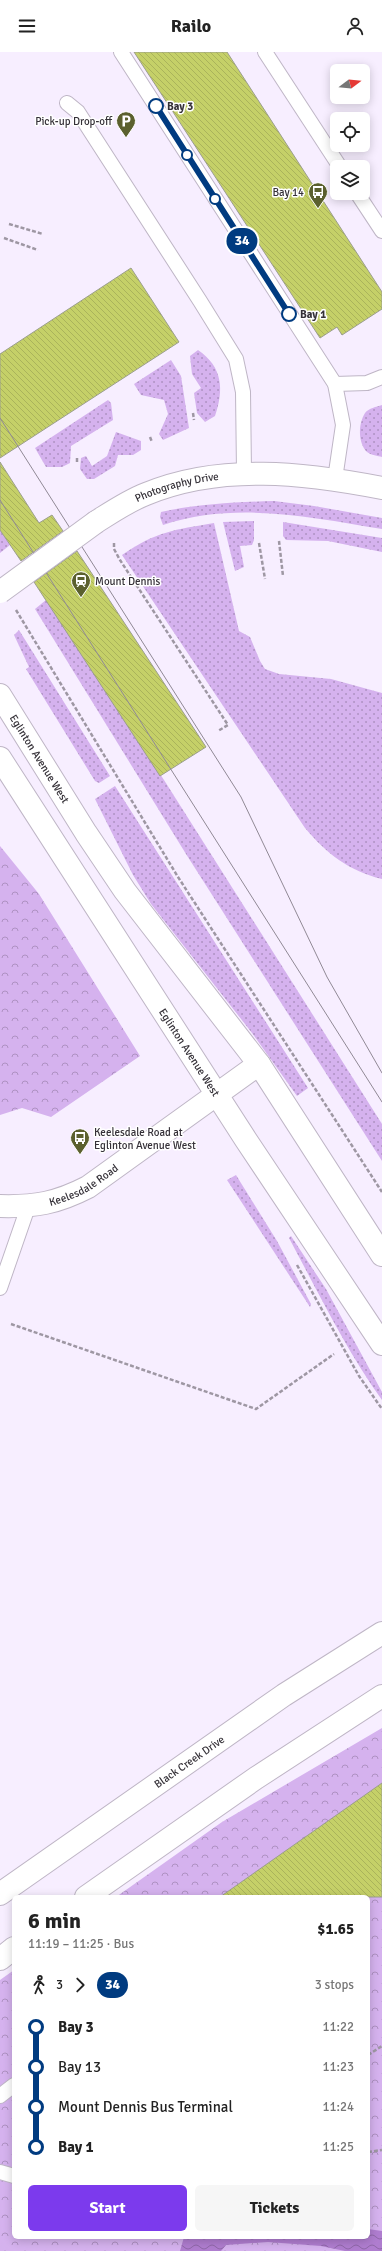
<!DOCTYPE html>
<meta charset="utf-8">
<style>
:root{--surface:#fff;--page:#f6f6f6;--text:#222;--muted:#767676;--accent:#7c3aed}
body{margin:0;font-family:Signika,sans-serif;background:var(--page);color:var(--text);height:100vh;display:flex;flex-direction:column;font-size:15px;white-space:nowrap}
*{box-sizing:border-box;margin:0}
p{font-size:13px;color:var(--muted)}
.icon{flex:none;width:22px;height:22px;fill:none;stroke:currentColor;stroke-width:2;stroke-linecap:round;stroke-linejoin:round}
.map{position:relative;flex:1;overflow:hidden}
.side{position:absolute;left:12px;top:1843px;width:358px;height:344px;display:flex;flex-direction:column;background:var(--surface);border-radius:6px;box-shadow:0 2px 10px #0003}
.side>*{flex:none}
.badge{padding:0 8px;border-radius:13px;font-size:14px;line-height:26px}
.needle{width:26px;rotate:74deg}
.fabs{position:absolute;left:330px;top:12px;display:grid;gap:8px}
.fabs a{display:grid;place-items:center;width:40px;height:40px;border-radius:6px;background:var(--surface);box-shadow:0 2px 10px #0003;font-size:20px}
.map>.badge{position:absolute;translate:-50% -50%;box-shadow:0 0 0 2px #fff}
.legs{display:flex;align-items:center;gap:6px;height:44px;padding:0 16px;font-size:13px}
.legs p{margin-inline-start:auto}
.head{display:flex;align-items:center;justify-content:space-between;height:68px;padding:0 16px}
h1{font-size:22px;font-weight:700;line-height:30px}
.cta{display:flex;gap:8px;margin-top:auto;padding:8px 16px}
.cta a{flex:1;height:46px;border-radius:6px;background:var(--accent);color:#fff;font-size:16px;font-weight:700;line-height:46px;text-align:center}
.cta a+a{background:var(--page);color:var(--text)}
ul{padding:0 16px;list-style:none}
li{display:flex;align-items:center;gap:14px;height:40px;font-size:15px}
li i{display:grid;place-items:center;width:6px;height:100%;margin:0 5px;background:currentColor}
li i::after{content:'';width:10px;height:10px;margin:-5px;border:3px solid;border-radius:50%;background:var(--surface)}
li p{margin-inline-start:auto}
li:first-child i{background:linear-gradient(#0000 50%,currentColor 0)}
li:last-child i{background:linear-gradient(currentColor 50%,#0000 0)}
header{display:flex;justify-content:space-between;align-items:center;height:52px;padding:0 16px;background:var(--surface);font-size:18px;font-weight:700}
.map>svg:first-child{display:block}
.grass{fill:url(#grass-dots)}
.forest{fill:url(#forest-crowns)}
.water{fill:url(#water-waves)}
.building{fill:url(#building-back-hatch);stroke:#9b9e8d}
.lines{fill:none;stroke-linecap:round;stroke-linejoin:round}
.service-casing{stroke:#bfb6c6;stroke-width:16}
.minor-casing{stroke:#bfb6c6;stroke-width:24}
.secondary-casing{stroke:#bfb6c6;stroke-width:24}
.primary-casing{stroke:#bfb6c6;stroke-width:24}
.path{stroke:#9e97a3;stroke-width:2.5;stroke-dasharray:4 2;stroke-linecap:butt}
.service{stroke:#fff;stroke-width:14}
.minor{stroke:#fff;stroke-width:22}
.secondary{stroke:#fff;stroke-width:22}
.primary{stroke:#fff;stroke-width:22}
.tram{stroke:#908995;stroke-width:1}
.minor-bridge-casing{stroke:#bfb6c6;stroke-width:24;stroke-linecap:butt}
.minor-bridge{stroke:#fff;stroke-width:22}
.line-1-casing{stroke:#fff;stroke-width:9}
.line-1{stroke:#003b80;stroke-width:6}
.stop-1-dot{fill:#fff;stroke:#003b80;stroke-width:2}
.labels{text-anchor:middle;stroke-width:3;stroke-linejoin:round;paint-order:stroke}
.stop-label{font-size:11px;font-weight:bold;fill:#353138;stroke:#fff;text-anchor:start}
.poi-label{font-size:11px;fill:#353138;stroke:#fff;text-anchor:end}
.street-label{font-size:11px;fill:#353138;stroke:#fff}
</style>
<header><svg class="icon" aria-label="menu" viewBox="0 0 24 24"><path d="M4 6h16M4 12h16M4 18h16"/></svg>Railo<svg class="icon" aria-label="person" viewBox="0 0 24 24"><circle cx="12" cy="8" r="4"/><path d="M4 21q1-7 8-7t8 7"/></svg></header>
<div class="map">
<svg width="382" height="2199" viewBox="0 0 382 2199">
<defs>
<pattern id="grass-dots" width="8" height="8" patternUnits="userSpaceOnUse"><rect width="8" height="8" fill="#d5b2ee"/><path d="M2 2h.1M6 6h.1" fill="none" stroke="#ae91c2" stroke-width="1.8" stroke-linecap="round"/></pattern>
<pattern id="forest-crowns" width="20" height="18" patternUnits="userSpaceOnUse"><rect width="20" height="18" fill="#d5b2ee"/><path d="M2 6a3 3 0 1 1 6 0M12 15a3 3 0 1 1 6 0" fill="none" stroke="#ae91c2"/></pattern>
<pattern id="water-waves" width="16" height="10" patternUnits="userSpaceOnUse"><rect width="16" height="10" fill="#af7dcf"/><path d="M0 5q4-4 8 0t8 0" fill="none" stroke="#8f67a9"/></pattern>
<pattern id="building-back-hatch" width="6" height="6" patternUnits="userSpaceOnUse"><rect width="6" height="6" fill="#c5d068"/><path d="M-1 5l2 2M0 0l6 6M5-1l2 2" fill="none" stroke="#aab35b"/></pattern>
</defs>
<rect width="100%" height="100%" fill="#f7eeff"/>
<!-- grass -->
<g class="grass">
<path d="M198,298C223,315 224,338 215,364L205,370L197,361L194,341L201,336L192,322L190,304Z"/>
<path d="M171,308L181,324L189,376L163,388L159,382L168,362L164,348L141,343L134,332Z"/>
<path d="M108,348L111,351L113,368L71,394L70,411L62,415H46L35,396Z"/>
<path d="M382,353V405C378,404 371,403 367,400C358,391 358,372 365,361C369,356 376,355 382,353Z"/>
<path d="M116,380L141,389V398L133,403H118L115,414L94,427H87L80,417L81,406L86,404L92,414L107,404Z"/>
<path d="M274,449L314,454L382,466V477C310,465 235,449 163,473L160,465L161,460C198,452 236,450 274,449Z"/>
<path d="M254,469V488L252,493L240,494L244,515L235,519L223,470Z"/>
<path d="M283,470L382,486V500L328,489L286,488L283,484Z"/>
<path d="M214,471L239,579L250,585L260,609L265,617L279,622L331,627L382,641V827C349,819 327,802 305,776L122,503C157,479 174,478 214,471Z"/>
<path d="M0,478L10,493L0,501Z"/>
<path d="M46,548L164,728L382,1072V1109L186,802L35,557Z"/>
<path d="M19,578L110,724L99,731L95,729L26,617L29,615L14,583Z"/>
<path d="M115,734L308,1036L297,1044L252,981L151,852L133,823L95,747Z"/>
<path d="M236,1123L277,1189L311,1252L310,1255L227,1128Z"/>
<path d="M291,1184L326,1237L382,1340V1348C346,1298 318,1240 289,1186Z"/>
</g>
<!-- forest -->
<g class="forest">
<path d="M0,794L39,842L140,1004L51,1065L22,1056L0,1063Z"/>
<path d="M382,1676V2199H0V1928L14,1918V2185H368V1845H116L222,1770Z"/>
</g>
<!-- water -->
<path class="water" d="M368,2177L382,2179V2199H345L321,2194L268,2190L226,2193L221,2199H180L184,2185H368Z"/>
<!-- building -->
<g class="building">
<path d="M134,0H227L382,240V257L342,283L337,275L320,286Z"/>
<path d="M131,216L179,290L0,406V302Z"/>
<path d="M0,410L39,471L52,463L63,479L21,509L0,478Z"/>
<path d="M77,499L206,695L160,724L34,530Z"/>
<path d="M382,1731V1845H220Z"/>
</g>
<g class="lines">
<defs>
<g id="service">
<path d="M121,0L335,332L343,373L335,427"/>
<path d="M265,0L340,115"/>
<path d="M67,51L78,60L200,249L236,307L243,340L244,420"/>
<path d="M357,141L382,179"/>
<path d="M335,332L367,331L382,325"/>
<path d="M0,1236L28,1155"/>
<path d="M0,2044L14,2033"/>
<path d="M0,2120L14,2124"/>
</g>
<g id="minor">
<path id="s1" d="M96,470C112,460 128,449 146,442C221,411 305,421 382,436"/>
<path id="s2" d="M0,1154C35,1155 57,1151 88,1135L259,1012"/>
</g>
<g id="secondary">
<path id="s3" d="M0,1842L284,1643L382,1581"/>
<path d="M86,1845L256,1726L382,1644"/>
<path d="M0,1907L14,1896"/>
</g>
<g id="primary">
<path id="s4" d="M0,643L86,781L125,839L259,1012L382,1203"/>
<path id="s5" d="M0,706L246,1088L382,1292"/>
</g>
</defs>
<!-- service casing -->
<use href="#service" class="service-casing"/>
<!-- minor casing -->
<use href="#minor" class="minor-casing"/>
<!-- secondary casing -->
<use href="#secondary" class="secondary-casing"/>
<!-- primary casing -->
<use href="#primary" class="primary-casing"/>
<!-- path -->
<g class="path">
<path d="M9,172L43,182"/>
<path d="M4,186L38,198"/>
<path d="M193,361L194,368"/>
<path d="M150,385L152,390"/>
<path d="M77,410V404"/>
<path d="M279,489L283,524"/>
<path d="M114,491V497L120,508L228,673L218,679"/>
<path d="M259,491L265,527"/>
<path d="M16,558L178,825L382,1140"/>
<path d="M297,1213L359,1324L382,1357"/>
<path d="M11,1272L256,1357L334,1302"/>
<path d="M368,2003L382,1994"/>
<path d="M368,2100L382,2098"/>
</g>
<!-- service -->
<use href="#service" class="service"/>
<!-- minor -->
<use href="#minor" class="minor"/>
<!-- secondary -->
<use href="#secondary" class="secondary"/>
<!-- primary -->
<use href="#primary" class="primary"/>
<!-- tram -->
<g class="tram">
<path d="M0,366L241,745L327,925L382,1021"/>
<path d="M0,448L382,1050"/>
</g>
<defs>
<path id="minor-bridge" d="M0,540L96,470"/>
</defs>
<!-- minor-bridge casing -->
<use href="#minor-bridge" class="minor-bridge-casing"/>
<!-- minor-bridge -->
<use href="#minor-bridge" class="minor-bridge"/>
</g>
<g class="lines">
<defs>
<path id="line-1" d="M156,54L289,262"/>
</defs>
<!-- line-1 casing -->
<use href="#line-1" class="line-1-casing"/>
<!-- line-1 -->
<use href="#line-1" class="line-1"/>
</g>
<!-- icons -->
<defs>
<symbol id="parking-pin" viewBox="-11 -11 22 30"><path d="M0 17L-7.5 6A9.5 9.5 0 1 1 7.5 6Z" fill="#5b602e" stroke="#fff"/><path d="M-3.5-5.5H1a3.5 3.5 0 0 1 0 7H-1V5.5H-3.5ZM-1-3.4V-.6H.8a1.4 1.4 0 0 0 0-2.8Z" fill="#fff"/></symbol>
<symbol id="bus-pin" viewBox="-11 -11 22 30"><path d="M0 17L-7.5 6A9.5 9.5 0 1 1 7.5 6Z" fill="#5b602e" stroke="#fff"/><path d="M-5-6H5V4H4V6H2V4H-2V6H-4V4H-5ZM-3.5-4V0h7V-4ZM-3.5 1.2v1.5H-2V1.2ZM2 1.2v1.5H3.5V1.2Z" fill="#fff"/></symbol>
<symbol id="station-pin" viewBox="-11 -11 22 30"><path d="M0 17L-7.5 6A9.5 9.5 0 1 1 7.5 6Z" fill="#5b602e" stroke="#fff"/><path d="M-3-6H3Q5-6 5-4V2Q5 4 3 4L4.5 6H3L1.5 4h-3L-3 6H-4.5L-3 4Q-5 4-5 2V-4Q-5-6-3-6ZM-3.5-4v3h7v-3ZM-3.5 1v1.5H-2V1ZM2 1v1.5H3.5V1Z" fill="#fff"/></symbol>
</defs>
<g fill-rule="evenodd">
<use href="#parking-pin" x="115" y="58" width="22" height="30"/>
<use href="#bus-pin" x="307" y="129" width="22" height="30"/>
<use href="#station-pin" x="70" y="518" width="22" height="30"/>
<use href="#bus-pin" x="69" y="1075" width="22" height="30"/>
</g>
<!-- markers -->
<g class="stop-1-dot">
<circle cx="156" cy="54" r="7"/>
<circle cx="187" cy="103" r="5"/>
<circle cx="215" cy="147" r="5"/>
<circle cx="289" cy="262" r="7"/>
</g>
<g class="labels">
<!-- stop labels -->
<g class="stop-label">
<text x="167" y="58">Bay 3</text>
<text x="300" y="266">Bay 1</text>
</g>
<!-- poi labels -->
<g class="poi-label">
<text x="112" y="73">Pick-up Drop-off</text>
<text x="304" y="144">Bay 14</text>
<text x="95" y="533" text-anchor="start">Mount Dennis</text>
<text x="94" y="1084" text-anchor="start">Keelesdale Road at<tspan x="94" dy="13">Eglinton Avenue West</tspan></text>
</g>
<!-- street labels -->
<g class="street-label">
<text dy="4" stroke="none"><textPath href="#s1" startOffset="89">Photography Drive</textPath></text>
<text dy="4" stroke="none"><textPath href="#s4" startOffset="75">Eglinton Avenue West</textPath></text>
<text dy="4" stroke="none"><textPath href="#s5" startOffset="350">Eglinton Avenue West</textPath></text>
<text dy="4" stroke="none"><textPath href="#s2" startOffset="88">Keelesdale Road</textPath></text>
<text dy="4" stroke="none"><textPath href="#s3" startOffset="231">Black Creek Drive</textPath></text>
</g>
</g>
</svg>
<div class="fabs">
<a><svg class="needle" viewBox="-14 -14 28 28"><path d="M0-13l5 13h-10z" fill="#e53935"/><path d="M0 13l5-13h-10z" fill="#767676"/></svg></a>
<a><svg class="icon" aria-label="locate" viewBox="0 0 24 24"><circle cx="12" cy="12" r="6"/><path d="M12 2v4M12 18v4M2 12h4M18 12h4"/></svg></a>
<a><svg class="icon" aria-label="layers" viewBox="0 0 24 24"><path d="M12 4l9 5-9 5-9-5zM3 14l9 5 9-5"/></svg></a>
</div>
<b class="badge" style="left:242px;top:189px;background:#003b80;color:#fff">34</b>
<section class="side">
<div class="head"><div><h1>6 min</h1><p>11:19 – 11:25 · Bus</p></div><b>$1.65</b></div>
<div class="legs"><svg class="icon" aria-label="walk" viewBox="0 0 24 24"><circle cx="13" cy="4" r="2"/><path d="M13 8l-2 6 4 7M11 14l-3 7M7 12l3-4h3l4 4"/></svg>3<svg class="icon" aria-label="forward" viewBox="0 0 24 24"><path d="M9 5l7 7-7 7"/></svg><b class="badge" style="background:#003b80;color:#fff">34</b><p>3 stops</p></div>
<ul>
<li><i style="color:#003b80"></i><b>Bay 3</b><p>11:22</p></li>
<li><i style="color:#003b80"></i><span>Bay 13</span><p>11:23</p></li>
<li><i style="color:#003b80"></i><span>Mount Dennis Bus Terminal</span><p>11:24</p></li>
<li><i style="color:#003b80"></i><b>Bay 1</b><p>11:25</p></li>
</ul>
<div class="cta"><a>Start</a><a>Tickets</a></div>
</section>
</div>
